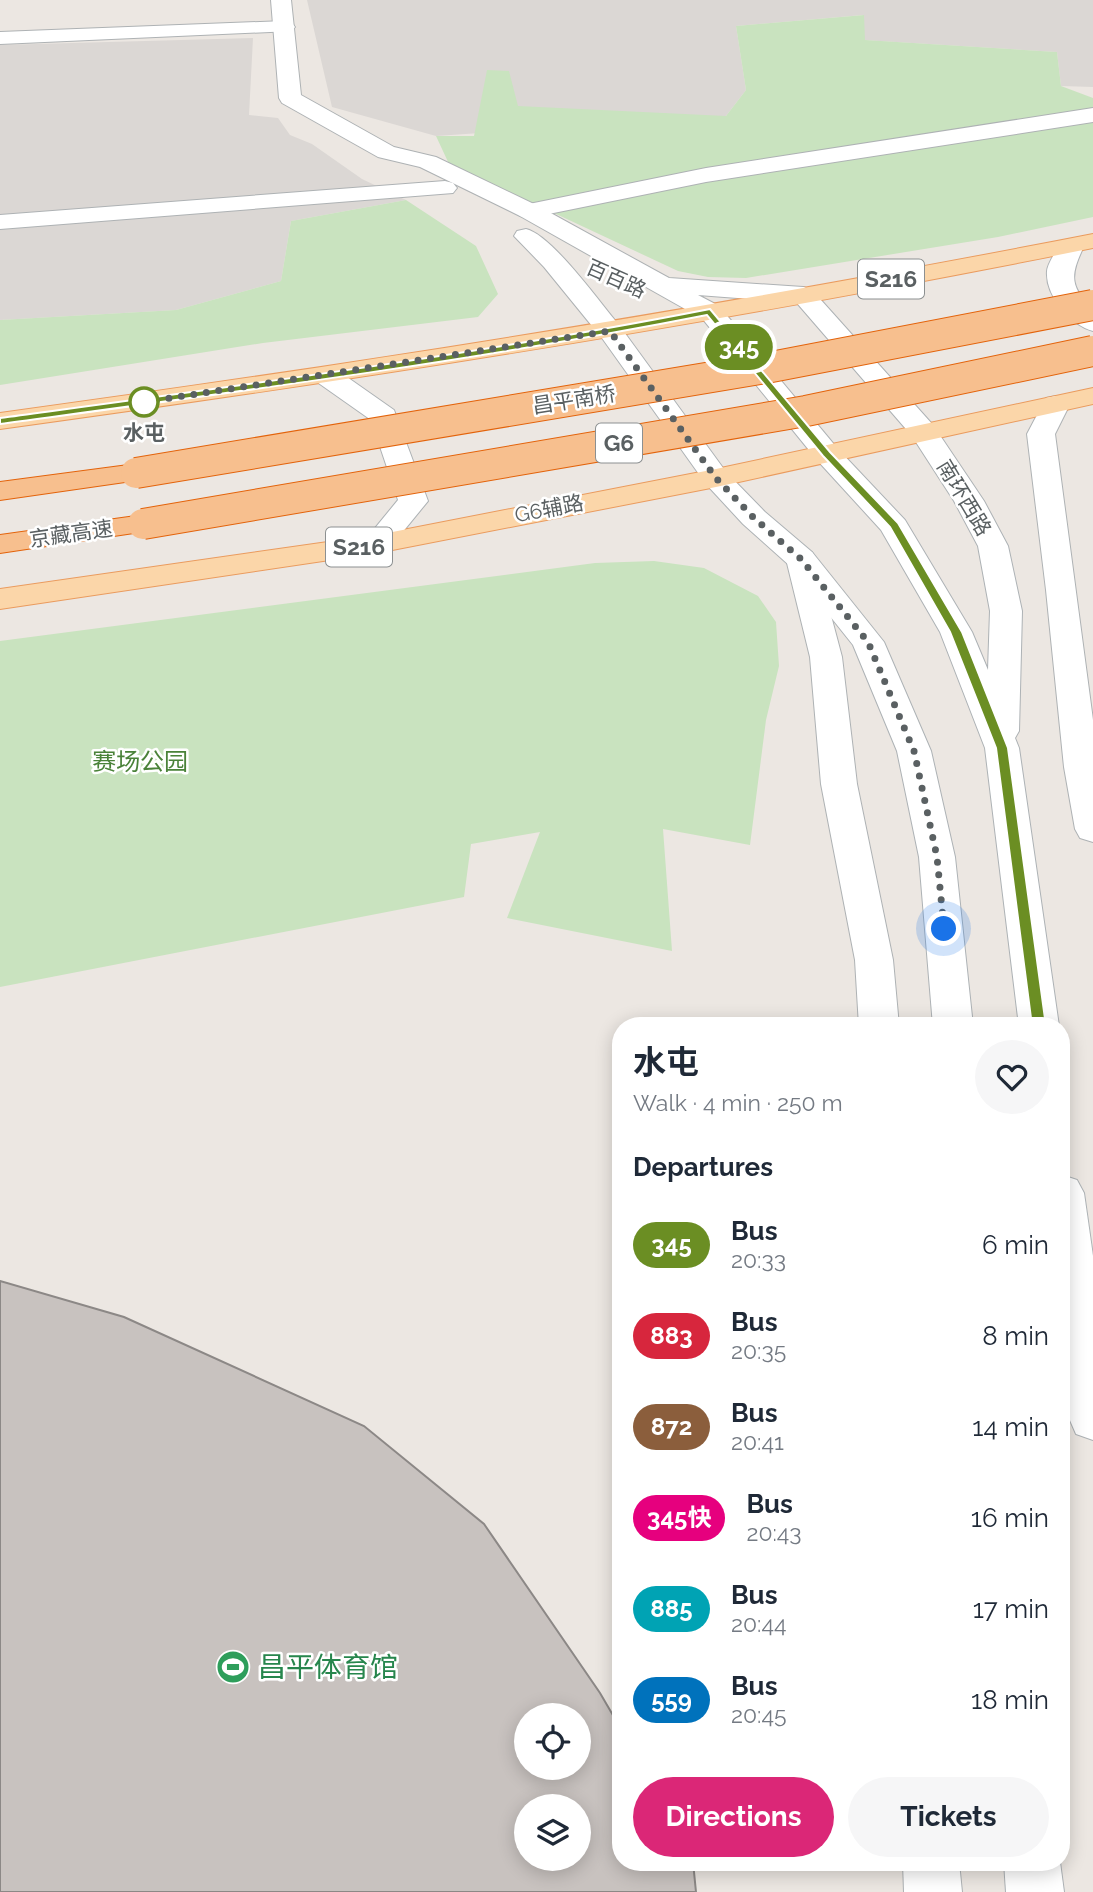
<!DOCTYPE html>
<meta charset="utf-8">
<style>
:root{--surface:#fff;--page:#f6f6f7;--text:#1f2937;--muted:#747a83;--accent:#db2777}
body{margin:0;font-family:Raleway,"Noto Sans SC",sans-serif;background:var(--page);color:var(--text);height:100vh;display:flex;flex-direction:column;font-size:26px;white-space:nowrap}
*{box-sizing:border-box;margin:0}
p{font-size:23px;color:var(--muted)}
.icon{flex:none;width:38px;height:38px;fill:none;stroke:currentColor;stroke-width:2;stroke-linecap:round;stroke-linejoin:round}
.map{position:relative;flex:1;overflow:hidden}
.side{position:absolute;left:612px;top:1017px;width:458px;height:854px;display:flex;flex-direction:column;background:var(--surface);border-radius:28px;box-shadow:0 4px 18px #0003}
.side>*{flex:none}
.badge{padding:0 14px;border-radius:23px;font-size:24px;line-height:46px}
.controls{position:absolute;left:514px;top:1703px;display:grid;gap:14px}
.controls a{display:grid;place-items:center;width:77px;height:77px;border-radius:50%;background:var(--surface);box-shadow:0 4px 18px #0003;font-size:35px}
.you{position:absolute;width:35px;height:35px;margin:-18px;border:5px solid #fff;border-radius:50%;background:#1a73e8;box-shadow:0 0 0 10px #1a73e833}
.map>.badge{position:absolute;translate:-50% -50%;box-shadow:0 0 0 4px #fff}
h2{padding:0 21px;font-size:26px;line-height:63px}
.round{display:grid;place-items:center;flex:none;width:74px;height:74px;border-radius:37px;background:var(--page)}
.overview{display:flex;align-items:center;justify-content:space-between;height:119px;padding:0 21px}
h1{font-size:33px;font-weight:700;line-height:52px}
.primary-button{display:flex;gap:14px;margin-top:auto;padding:14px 21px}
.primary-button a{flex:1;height:80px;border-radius:42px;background:var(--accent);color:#fff;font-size:28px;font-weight:700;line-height:80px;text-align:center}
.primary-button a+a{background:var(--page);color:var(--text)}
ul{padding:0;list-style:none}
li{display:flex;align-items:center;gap:21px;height:91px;padding:0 21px}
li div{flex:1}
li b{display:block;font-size:26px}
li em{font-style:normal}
li .badge{min-width:77px;font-weight:700;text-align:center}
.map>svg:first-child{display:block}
.industrial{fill:#dbd7d4}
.green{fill:#c9e3bf}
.building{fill:#c8c2bf;stroke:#8c8886;stroke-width:2;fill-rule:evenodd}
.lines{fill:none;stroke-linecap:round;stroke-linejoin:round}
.minor-casing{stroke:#aeb2b4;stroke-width:2}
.tertiary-casing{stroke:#aeb2b4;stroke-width:2}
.secondary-casing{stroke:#adb2b5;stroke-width:2}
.primary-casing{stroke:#ea9b5e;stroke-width:2}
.motorway-casing{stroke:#e3630b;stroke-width:2}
.minor{fill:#fff;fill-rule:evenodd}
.tertiary{fill:#fff;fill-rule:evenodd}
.secondary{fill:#fff;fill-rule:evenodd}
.primary{fill:#fbd6a9;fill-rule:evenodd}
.motorway{fill:#f7bf8e;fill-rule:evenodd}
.motorway-bridge-far1-casing{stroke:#e3630b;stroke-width:24;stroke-linecap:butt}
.motorway-bridge-casing{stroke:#e3630b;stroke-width:32;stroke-linecap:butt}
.motorway-bridge-far1{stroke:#f7bf8e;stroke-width:23}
.motorway-bridge{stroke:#f7bf8e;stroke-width:30}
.line{fill:#6b8e23;stroke:#fff;stroke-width:2}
.walk{stroke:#5a6062;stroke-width:7;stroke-dasharray:0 12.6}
.stop-dot{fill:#fff;stroke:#6b8e23;stroke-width:3.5}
.labels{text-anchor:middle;stroke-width:5;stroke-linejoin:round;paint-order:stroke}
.far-street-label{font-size:21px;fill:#5a6062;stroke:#fff}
.far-stop-label{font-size:21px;font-weight:bold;fill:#5a6062;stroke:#fff}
.shield{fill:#fff;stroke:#8c9091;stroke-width:2}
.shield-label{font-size:23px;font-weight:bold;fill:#5a6062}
.park-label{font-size:24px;fill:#4a8239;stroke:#fff}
.near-leisure-label{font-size:28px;fill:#27864d;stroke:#fff;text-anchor:start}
</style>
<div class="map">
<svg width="1093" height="1892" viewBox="0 0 1093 1892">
<rect width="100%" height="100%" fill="#ece7e2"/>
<!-- industrial -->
<g class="industrial">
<path d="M307,0H1093V87L1061,86L1057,52L864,40L863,15L736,26L746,90L726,116L436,136L332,107Z"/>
<path d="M253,38L249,115L278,118L290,135L312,144L362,179L406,200L291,221L281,281L176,310L0,320V45Z"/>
</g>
<!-- green -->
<g class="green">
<path d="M864,15L865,40L1057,52L1061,86L1093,98V217L998,237L746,278L708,277L678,271L449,164L436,136H474L487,70L509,71L518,106L726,116L746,90L736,26Z"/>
<path d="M406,200L476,246L498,294L478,317L263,343L0,385V320L176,310L281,281L291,221Z"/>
<path d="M654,561L704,568L758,596L776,622L779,666L766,720L750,845L663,829L672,951L507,918L540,832L471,844L464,897L0,987V641L595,563Z"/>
</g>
<!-- building -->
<path class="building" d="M0,1281L124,1317L364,1426L484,1524L600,1693L621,1729V1862H693L696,1892H0ZM527,1715H579V1768H527ZM527,1806H579V1858H527Z"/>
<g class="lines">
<defs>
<g id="minor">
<path d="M285,21L292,23L295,27L292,31L0,44V32Z"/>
<path d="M1093,108V122L706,182L529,218L520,216L517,211L520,206L529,204L706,168Z"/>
<path d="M445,181L453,183L457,188L453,193L0,229V215Z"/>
<path d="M1056,396L1066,398L1070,404L1055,434L1093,720V842L1080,838L1075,829L1064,767L1046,590L1027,434L1046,398Z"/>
<path d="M801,550L812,552L816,559L842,657L857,784L893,960L899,1026H859L855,960L821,784L810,657L786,559L790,552Z"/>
<path d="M903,1862H959L962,1892H904Z"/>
</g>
<g id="tertiary">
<path d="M271,0H291L301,95L394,147L436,157L538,206L669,278L803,287L812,290L816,295L812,300L803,303L698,295L719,306L723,312L719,318L710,320L701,318L520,216L420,167L378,157L282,103L279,98Z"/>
<path d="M526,229C552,235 600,303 619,325L623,331L619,337L610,339L601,337L544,267L514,236L517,231Z"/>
</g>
<g id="secondary">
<path d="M1072,239L1081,241L1084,246C1071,274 1068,286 1093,309V331C1071,325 1045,296 1047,271C1048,262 1058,248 1063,241Z"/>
<path d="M803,287L812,290L933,425L984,501L1008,546L1022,611L1019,731L1015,738L1019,748L1059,1026H1019L985,748L940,632L881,530L817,460L697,312L701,306L710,304L719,306L837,448L905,520L972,632L988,670L990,611L978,546L954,501L912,436L790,295L794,290Z"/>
<path d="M610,323L619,325L726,472L765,512L812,552L884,642L931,751L955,857L973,1026H933L919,857L897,751L853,645L790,566L743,524L706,484L597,331L601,325Z"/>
<path d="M327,368L337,370L394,410L428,501L388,550L377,553L366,550L362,544L398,500L371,420L317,382L313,376L317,370Z"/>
<path d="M1062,1175L1077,1180L1084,1193L1093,1256V1440L1076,1434L1069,1418L1062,1364Z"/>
<path d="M1004,1862H1060L1064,1892H1006Z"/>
</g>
<g id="primary">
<path d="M1093,234V248C731,321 366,379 0,429V413C366,363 730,305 1093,234Z"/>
<path d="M1093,388V404L716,487L377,553L0,609V589L377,535L716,469Z"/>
</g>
<g id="motorway">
<path d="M136,464L146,467L151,473L146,479L0,500V482Z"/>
<path d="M143,515L154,518L158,524L154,530L0,553V535Z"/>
</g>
</defs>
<!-- minor casing -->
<use href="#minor" class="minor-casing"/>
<!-- tertiary casing -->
<use href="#tertiary" class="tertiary-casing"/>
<!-- secondary casing -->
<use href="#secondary" class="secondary-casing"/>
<!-- primary casing -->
<use href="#primary" class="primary-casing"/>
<!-- motorway casing -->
<use href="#motorway" class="motorway-casing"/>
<!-- minor -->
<use href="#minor" class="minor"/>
<!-- tertiary -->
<use href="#tertiary" class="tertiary"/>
<!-- secondary -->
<use href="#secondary" class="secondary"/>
<!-- primary -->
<use href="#primary" class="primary"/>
<!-- motorway -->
<use href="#motorway" class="motorway"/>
<defs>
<path id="motorway-bridge-far1" d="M1088,306L1093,305"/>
<g id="motorway-bridge">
<path d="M136,473L766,368L1093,305"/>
<path d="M143,524L806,411L1093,351"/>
</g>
</defs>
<!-- motorway-bridge-far1 casing -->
<use href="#motorway-bridge-far1" class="motorway-bridge-far1-casing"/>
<!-- motorway-bridge casing -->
<use href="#motorway-bridge" class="motorway-bridge-casing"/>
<!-- motorway-bridge-far1 -->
<use href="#motorway-bridge-far1" class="motorway-bridge-far1"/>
<!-- motorway-bridge -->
<use href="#motorway-bridge" class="motorway-bridge"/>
</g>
<!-- line -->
<path class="line" d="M710,309L830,452L898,523L962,632L1008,748L1046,1026L1044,1029L1039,1031L1032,1026L996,748L950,632L890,527L823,456L707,315C473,361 236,392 0,424V418C237,386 475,355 710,309Z"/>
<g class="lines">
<!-- walk -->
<path class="walk" d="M144,402L610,331L716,478L754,518L801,559L868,642L914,751L937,857L944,929"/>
</g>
<!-- icons -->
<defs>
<symbol id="stadium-disc" viewBox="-11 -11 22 22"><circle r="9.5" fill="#2e9e5b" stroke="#fff"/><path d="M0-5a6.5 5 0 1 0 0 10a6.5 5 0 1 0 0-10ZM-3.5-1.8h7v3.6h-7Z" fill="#fff"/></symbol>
</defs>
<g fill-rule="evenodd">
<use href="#stadium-disc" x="214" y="1648" width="38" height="38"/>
</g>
<!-- markers -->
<circle class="stop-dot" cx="144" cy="402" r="14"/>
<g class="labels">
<!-- far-street labels -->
<g class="far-street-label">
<text transform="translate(616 279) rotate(24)" y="7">百百路</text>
<text transform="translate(574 400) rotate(-9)" y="7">昌平南桥</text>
<text transform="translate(964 498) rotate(59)" y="7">南环西路</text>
<text transform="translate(549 509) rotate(-11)" y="7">G6辅路</text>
<text transform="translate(71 534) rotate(-8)" y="7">京藏高速</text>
</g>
<!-- far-stop labels -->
<g class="far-stop-label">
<text x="144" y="440">水屯</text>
</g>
<!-- shield labels -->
<g class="shield">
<rect x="858" y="259.5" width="66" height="39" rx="5"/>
<rect x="596" y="423.5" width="46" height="39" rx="5"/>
<rect x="326" y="527.5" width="66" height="39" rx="5"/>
</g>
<g class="shield-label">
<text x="891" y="287">S216</text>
<text x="619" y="451">G6</text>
<text x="359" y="555">S216</text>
</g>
<!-- park labels -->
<g class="park-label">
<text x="140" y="770">赛场公园</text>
</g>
<!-- near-leisure labels -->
<g class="near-leisure-label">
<text x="258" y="1677">昌平体育馆</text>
</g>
</g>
</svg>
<div class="controls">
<a><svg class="icon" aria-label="locate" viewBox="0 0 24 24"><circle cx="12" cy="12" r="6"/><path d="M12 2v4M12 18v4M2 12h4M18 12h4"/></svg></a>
<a><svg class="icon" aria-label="layers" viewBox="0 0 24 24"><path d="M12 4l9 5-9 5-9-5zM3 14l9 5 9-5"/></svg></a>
</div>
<div class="you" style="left:944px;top:929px"></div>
<b class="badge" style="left:739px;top:347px;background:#6b8e23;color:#fff">345</b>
<section class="side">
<div class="overview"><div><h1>水屯</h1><p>Walk · 4 min · 250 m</p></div><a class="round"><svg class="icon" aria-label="heart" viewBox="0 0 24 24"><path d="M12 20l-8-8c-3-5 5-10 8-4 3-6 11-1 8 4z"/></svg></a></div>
<h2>Departures</h2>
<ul>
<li><span class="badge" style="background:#6b8e23;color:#fff">345</span><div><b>Bus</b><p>20:33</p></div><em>6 min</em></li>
<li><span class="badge" style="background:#d7263d;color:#fff">883</span><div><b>Bus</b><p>20:35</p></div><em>8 min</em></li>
<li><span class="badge" style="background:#8b5e3c;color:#fff">872</span><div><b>Bus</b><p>20:41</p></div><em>14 min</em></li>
<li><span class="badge" style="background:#e6007e;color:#fff">345快</span><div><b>Bus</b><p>20:43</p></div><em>16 min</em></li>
<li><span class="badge" style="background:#00a3b4;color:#fff">885</span><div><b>Bus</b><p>20:44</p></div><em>17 min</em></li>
<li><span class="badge" style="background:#0072bc;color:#fff">559</span><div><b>Bus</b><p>20:45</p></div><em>18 min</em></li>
</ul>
<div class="primary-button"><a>Directions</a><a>Tickets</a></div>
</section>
</div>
